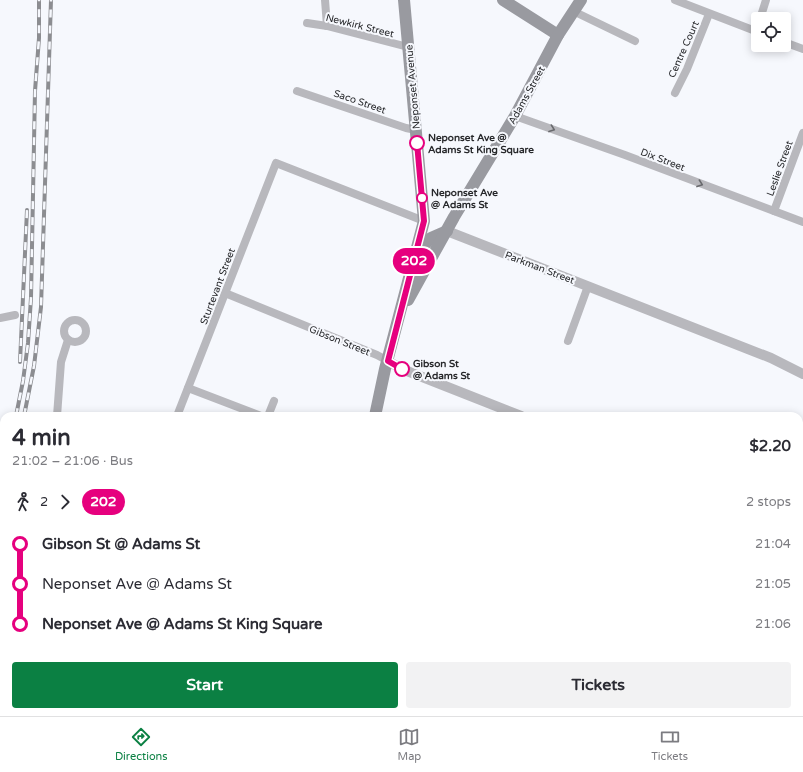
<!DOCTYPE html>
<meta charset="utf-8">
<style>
:root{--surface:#fff;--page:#f2f2f3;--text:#2b2b33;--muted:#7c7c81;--line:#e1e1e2;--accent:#0b8043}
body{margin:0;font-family:"Varela Round",sans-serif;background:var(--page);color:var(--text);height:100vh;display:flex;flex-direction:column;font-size:15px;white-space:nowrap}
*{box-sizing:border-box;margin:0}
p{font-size:13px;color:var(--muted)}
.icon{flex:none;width:22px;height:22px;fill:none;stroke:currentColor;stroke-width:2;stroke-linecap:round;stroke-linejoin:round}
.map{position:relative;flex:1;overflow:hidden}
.sheet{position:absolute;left:0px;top:412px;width:803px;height:304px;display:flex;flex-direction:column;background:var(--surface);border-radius:12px 12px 0 0;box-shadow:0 2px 10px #0003}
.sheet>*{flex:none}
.badge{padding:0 8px;border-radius:13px;font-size:14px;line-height:26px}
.buttons{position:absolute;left:751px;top:12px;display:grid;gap:8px}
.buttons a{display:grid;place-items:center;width:40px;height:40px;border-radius:4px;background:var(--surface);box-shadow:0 2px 10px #0003;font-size:20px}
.map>.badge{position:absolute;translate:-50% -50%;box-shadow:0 0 0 2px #fff}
.legs{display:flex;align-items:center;gap:6px;height:44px;padding:0 12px;font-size:13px}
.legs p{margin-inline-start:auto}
.overview{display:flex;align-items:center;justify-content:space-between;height:68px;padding:0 12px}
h1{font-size:22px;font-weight:700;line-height:30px}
.action{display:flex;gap:8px;margin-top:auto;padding:8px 12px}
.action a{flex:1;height:46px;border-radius:4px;background:var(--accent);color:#fff;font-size:16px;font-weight:700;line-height:46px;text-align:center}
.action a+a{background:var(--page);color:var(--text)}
ul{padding:0 12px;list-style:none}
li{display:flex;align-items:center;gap:14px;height:40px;font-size:15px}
li i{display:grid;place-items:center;width:6px;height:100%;margin:0 5px;background:currentColor}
li i::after{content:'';width:10px;height:10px;margin:-5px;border:3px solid;border-radius:50%;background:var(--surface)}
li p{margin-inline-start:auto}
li:first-child i{background:linear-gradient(#0000 50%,currentColor 0)}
li:last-child i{background:linear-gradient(currentColor 50%,#0000 0)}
.menu{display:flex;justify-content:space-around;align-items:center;height:56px;border-top:1px solid var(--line);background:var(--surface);font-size:11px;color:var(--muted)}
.menu a{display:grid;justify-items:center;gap:2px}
.menu .on{color:var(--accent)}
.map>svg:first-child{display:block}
.built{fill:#e6ebfc}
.park{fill:url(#park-crowns)}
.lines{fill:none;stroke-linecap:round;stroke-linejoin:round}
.tertiary-tunnel{stroke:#cdced3;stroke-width:10;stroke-dasharray:10 5;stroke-linecap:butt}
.minor{stroke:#b8b8bd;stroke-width:8}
.tertiary{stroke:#b8b8bd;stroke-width:10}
.secondary{stroke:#999aa0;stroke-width:12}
.primary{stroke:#82838b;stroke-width:13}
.rail-casing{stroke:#8c8d91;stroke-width:4}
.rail{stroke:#f6f8fd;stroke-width:2.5;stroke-dasharray:8;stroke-linecap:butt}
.oneway{stroke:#68696d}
.line-1-casing{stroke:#fff;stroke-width:9}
.line-1{stroke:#e6007e;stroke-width:6}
.stop-1-dot{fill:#fff;stroke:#e6007e;stroke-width:2}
.labels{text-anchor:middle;stroke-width:4;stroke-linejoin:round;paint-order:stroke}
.street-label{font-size:10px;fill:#27282b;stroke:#f6f8fd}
.stop-label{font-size:10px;font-weight:bold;fill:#27282b;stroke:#f6f8fd;text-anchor:start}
</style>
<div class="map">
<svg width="803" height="716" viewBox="0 0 803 716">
<defs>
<pattern id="park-crowns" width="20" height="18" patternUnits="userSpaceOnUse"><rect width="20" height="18" fill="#cee9ce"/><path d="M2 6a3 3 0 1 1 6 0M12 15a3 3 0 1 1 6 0" fill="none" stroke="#b1c8b1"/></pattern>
</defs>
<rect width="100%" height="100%" fill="#f6f8fd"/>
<!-- built -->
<path class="built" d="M604,712H773L785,716H605Z"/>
<!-- park -->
<path class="park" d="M803,545V691L799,689V548Z"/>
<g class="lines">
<!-- tertiary-tunnel -->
<path class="tertiary-tunnel" d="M0,472H4"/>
<!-- minor -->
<g class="minor">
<path d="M325,0L327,26"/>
<path d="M675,0L758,32"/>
<path d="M573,11L635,41"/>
<path d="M760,19L766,0"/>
<path d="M307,23L327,26L408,47"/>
<path d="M784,42L803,49"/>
<path d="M297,91L406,128L416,130"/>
<path d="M675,93L687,69L709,14"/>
<path d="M515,116L625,155L803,222"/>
<path d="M774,211L803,133"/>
<path d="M225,293L377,355L388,361"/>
<path d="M0,318L15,315"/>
<circle cx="75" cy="331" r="11"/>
<path d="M568,341L588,286"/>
<path d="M188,388L261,416"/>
<path d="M57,416L61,362L68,340"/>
<path d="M177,416L276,163L424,221"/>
<path d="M268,416L274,401"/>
<path d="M0,656L4,647"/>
<path d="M225,712L232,716"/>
<path d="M464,712L473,716"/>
</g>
<!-- tertiary -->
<g class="tertiary">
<path d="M447,231L771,358L803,374"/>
<path d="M388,361L402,369L521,416"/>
</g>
<!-- secondary -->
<g class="secondary">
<path d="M503,0L558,35"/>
<path d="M416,253L431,238L447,231"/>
<path d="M408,300L454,217L515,116L558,35L581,0"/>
<path d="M375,416L385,369L424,221L404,0"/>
<path d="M799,711L803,713"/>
<path d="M352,716L353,712"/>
</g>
<!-- primary -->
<g class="primary">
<path d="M799,534L803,531"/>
<path d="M556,716L561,712"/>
</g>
<defs>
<g id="rail">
<path d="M20,362L27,210"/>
<path d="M16,416L23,381L28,343L31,298L35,91L39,38V0"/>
<path d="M24,416L34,366L41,307L51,0"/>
<path d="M0,463L4,447"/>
<path d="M0,479L4,466"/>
<path d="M0,503L4,491"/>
<path d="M0,621L4,618"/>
<path d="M334,712L339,716"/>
</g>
</defs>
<!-- rail casing -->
<use href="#rail" class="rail-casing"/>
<!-- rail -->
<use href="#rail" class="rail"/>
</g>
<!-- one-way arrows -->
<defs><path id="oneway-chevron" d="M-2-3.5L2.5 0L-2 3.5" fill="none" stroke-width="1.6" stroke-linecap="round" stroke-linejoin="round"/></defs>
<g class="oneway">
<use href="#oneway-chevron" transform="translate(552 129) rotate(20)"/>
<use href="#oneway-chevron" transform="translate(700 184) rotate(20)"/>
</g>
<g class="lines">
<defs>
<path id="line-1" d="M402,369L388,361L424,221L417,143"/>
</defs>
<!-- line-1 casing -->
<use href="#line-1" class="line-1-casing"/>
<!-- line-1 -->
<use href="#line-1" class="line-1"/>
</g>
<!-- markers -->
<g class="stop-1-dot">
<circle cx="417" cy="143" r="7"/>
<circle cx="422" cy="198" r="5"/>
<circle cx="402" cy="369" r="7"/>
</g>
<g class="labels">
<!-- street labels -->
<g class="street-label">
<text transform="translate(360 25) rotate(14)" y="4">Newkirk Street</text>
<text transform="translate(683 49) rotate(-66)" y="4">Centre Court</text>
<text transform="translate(412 87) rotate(-95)" y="4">Neponset Avenue</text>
<text transform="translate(526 95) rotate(-61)" y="4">Adams Street</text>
<text transform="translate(360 101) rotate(19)" y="4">Saco Street</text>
<text transform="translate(663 159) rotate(21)" y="4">Dix Street</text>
<text transform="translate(779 168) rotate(-70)" y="4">Leslie Street</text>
<text transform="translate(540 267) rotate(21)" y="4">Parkman Street</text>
<text transform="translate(217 286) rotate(-69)" y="4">Sturtevant Street</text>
<text transform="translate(340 340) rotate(22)" y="4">Gibson Street</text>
</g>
<!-- stop labels -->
<g class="stop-label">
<text x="428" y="141">Neponset Ave @<tspan x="428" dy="12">Adams St King Square</tspan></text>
<text x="431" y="196">Neponset Ave<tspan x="431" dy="12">@ Adams St</tspan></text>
<text x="413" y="367">Gibson St<tspan x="413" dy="12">@ Adams St</tspan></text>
</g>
</g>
</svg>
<div class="buttons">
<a><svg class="icon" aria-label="locate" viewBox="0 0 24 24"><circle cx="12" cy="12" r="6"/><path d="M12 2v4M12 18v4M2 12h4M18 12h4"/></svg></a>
</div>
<b class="badge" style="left:414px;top:261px;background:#e6007e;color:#fff">202</b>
<section class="sheet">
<div class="overview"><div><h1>4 min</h1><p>21:02 – 21:06 · Bus</p></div><b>$2.20</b></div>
<div class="legs"><svg class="icon" aria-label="walk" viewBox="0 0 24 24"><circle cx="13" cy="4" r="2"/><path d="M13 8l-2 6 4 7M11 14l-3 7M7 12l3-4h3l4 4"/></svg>2<svg class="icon" aria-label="forward" viewBox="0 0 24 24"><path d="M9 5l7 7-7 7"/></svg><b class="badge" style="background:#e6007e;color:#fff">202</b><p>2 stops</p></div>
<ul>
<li><i style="color:#e6007e"></i><b>Gibson St @ Adams St</b><p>21:04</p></li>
<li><i style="color:#e6007e"></i><span>Neponset Ave @ Adams St</span><p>21:05</p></li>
<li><i style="color:#e6007e"></i><b>Neponset Ave @ Adams St King Square</b><p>21:06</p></li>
</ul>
<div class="action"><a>Start</a><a>Tickets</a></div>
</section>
</div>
<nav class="menu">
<a class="on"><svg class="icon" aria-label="directions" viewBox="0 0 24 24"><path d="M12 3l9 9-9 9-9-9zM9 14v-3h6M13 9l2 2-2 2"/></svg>Directions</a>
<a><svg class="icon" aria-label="map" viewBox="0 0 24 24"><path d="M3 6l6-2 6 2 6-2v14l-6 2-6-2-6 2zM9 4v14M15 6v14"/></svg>Map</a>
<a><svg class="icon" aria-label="tickets" viewBox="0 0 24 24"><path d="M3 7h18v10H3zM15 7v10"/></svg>Tickets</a>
</nav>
